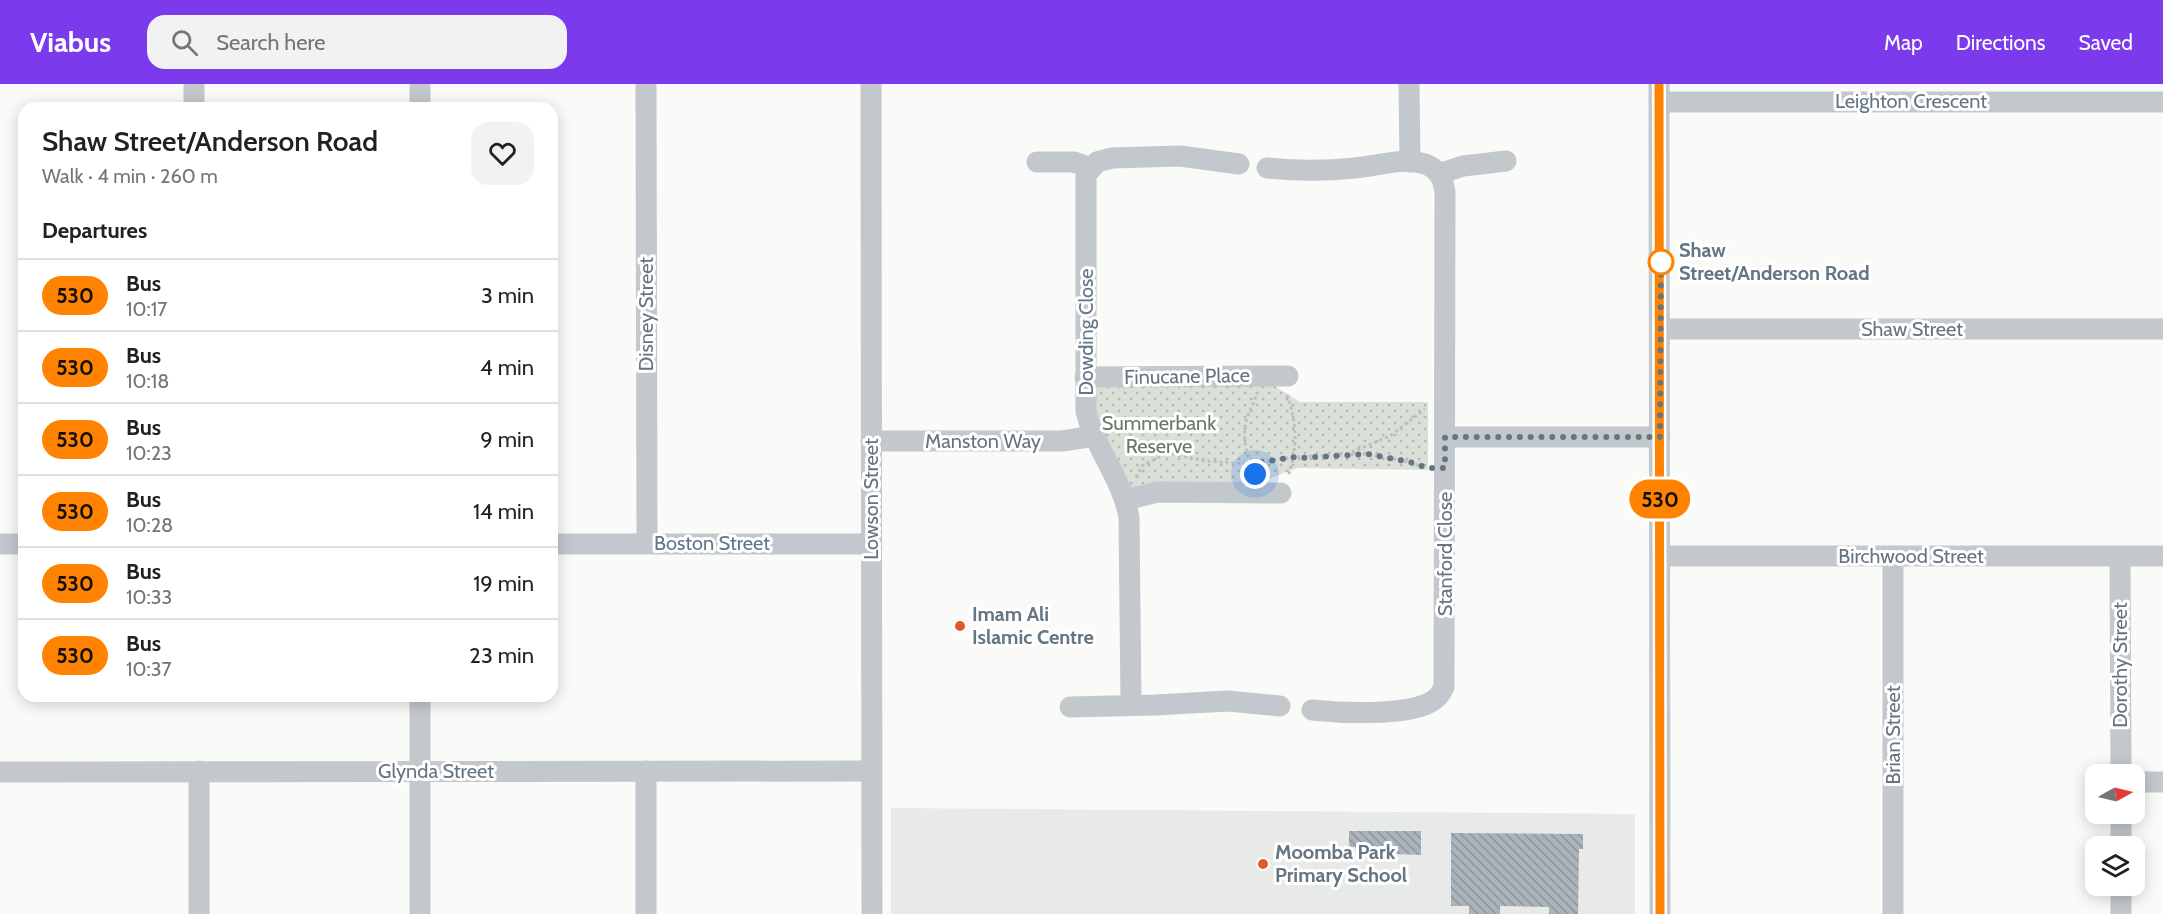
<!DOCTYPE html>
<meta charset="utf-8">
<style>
:root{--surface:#fff;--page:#f2f2f2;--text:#202124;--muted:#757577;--line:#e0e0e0;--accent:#7c3aed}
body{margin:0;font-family:Cabin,sans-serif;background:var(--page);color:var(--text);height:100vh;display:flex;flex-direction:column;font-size:22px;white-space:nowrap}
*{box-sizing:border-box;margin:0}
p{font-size:20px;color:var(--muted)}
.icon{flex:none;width:33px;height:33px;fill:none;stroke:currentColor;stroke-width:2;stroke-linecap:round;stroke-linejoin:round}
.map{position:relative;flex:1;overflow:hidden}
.side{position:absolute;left:18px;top:18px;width:540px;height:600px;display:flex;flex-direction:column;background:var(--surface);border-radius:18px;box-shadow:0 3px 15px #0003}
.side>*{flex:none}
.badge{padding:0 12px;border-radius:20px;font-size:21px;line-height:39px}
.needle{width:39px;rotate:82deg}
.buttons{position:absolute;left:2085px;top:680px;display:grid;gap:12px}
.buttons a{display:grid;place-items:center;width:60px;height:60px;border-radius:12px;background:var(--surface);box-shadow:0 3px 15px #0003;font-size:30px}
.you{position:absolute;width:30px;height:30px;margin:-15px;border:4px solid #fff;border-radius:50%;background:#1a73e8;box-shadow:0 0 0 9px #1a73e833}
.map>.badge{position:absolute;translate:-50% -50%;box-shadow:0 0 0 3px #fff}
h2{padding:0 24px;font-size:22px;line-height:54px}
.round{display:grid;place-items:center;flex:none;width:63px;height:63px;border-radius:18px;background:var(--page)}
.headline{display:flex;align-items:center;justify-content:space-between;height:102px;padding:0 24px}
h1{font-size:28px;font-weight:600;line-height:45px}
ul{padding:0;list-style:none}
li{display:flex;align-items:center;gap:18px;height:72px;padding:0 24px;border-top:2px solid var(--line)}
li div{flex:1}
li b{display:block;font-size:22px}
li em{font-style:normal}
li .badge{min-width:66px;font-weight:700;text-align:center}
header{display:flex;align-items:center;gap:36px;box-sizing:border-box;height:84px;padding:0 30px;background:var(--accent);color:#fff}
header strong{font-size:28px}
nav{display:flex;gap:33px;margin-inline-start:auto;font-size:21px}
.search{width:420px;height:54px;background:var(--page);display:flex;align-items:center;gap:15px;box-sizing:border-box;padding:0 21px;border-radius:18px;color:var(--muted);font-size:22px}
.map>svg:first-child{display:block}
.built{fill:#e8e9e9}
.grass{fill:url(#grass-dots)}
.building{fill:url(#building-back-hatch)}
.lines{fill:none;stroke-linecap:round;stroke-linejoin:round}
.path{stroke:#bbbfc2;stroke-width:3;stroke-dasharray:3 3;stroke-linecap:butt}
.minor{stroke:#c3c8cc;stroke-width:21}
.line-casing{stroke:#fff;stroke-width:14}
.line{stroke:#ff8200;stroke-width:9}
.walk{stroke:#657683;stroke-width:6;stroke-dasharray:0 10.8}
.stop-dot{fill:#fff;stroke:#ff8200;stroke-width:3}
.poi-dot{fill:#e4572e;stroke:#fff;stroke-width:2}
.labels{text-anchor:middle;stroke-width:6;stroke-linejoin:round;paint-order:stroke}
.street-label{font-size:20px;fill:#657683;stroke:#fff}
.stop-label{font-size:20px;font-weight:bold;fill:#657683;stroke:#fff;text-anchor:start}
.park-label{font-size:20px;fill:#687a64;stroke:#fff}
.poi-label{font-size:20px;font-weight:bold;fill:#657683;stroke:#fff;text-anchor:start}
</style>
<header>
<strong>Viabus</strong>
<div class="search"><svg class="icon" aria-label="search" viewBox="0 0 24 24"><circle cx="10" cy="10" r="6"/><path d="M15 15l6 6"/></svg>Search here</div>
<nav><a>Map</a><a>Directions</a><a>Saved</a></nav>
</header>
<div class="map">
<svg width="2163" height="830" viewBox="0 0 2163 830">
<defs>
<pattern id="grass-dots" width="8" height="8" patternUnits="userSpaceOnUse" patternTransform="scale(1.5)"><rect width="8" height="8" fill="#dadfd7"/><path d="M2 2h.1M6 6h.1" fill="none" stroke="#b4b9b4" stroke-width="1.8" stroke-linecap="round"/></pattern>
<pattern id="building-back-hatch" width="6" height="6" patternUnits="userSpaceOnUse" patternTransform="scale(1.5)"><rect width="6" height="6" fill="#aab3b9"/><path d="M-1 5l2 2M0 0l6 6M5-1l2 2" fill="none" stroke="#8e969c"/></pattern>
</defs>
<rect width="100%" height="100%" fill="#fafaf8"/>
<!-- built -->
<path class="built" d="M891,724L1635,730V830H891Z"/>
<!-- grass -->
<path class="grass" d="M1267,297L1300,318H1428V386L1297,384L1250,402L1131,404C1116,378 1080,330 1099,301Z"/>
<!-- building -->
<g class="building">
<path d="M1349,747H1421V771L1397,770V764L1349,763Z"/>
<path d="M1451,749L1583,750V765H1579L1578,830H1549V823L1500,822V830H1469V822H1451Z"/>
</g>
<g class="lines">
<!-- path -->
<g class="path">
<path d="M1287,311C1297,338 1298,364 1288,392"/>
<path d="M1109,337L1151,364L1167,369L1206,377L1250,380L1293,373L1367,370L1410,378L1425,384"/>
<path d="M1352,368L1390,352L1425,325"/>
<path d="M1255,390C1247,373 1241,353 1247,334C1250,326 1254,319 1256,311"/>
<path d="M1136,393L1142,382L1165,370"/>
</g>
<!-- minor -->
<g class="minor">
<path d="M194,0V24"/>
<path d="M646,0L647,459"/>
<path d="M871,0L872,830"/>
<path d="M1409,0L1410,78"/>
<path d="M1659,0L1660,830"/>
<path d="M1659,18H2163"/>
<path d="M420,24V0"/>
<path d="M1037,78H1074L1091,84"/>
<path d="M1267,84C1296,87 1326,87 1355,84C1378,82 1403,73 1425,80C1439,85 1443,95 1445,108L1444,603C1440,611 1437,615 1429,619C1403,632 1341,629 1312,626"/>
<path d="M1439,90L1463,82L1506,77"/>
<path d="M1661,245H2163"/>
<path d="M1085,293L1288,292"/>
<path d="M1445,353H1660"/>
<path d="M871,357H1062L1095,352"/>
<path d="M1126,416L1157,408L1281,409"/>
<path d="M0,460H24"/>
<path d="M552,460H871"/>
<path d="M1660,472H2163"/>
<path d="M2120,472L2121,690"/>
<path d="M1131,621L1129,434C1123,396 1095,365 1086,327V91L1097,78L1112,74L1180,72L1239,80"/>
<path d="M1070,623L1155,621L1228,617L1280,622"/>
<path d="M646,687V830"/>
<path d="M0,688L871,687"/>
<path d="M2134,698H2163"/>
<path d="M2121,762V729"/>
<path d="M199,830V687"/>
<path d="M420,830V612"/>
<path d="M1893,830V472"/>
<path d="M2121,830V801"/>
</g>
</g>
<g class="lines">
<defs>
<path id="line" d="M1659,0L1660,830"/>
</defs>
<!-- line casing -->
<use href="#line" class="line-casing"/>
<!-- line -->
<use href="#line" class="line"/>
<!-- walk -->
<path class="walk" d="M1255,390L1251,380L1293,373L1298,374L1367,370L1410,378L1427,384H1445V353H1660L1661,178"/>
</g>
<!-- markers -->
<circle class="stop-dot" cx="1661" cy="178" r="12"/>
<g class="poi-dot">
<circle cx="960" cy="542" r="6"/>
<circle cx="1263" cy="780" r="6"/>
</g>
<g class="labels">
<!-- street labels -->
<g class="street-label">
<text x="1911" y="24">Leighton Crescent</text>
<text transform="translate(646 230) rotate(-90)" y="7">Disney Street</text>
<text x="1912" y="252">Shaw Street</text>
<text transform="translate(1086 248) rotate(-90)" y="7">Dowding Close</text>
<text transform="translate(1187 292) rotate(-1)" y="7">Finucane Place</text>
<text x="983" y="364">Manston Way</text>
<text transform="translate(871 415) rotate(-90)" y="7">Lowson Street</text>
<text x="712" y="466">Boston Street</text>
<text transform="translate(1445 470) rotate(-90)" y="7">Stanford Close</text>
<text x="1911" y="479">Birchwood Street</text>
<text transform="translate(2120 581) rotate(-90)" y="7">Dorothy Street</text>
<text transform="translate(1893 651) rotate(-90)" y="7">Brian Street</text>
<text x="436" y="694">Glynda Street</text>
</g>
<!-- stop labels -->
<g class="stop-label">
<text x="1679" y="173">Shaw<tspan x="1679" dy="23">Street/Anderson Road</tspan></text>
</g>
<!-- park labels -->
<g class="park-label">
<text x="1159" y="346">Summerbank<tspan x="1159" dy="23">Reserve</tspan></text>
</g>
<!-- poi labels -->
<g class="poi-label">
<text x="972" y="537">Imam Ali<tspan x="972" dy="23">Islamic Centre</tspan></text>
<text x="1275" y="775">Moomba Park<tspan x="1275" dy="23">Primary School</tspan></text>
</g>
</g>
</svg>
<div class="buttons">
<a><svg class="needle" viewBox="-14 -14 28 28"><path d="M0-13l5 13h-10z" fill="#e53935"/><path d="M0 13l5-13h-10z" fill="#757577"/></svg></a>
<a><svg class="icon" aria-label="layers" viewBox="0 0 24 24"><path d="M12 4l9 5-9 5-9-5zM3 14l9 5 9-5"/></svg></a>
</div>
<div class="you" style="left:1255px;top:390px"></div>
<b class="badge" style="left:1660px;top:415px;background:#ff8200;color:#111">530</b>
<section class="side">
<div class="headline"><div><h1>Shaw Street/Anderson Road</h1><p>Walk · 4 min · 260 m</p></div><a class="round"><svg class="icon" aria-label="heart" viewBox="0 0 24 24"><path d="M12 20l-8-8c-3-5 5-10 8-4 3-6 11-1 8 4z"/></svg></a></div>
<h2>Departures</h2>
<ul>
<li><span class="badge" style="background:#ff8200;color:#111">530</span><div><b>Bus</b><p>10:17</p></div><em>3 min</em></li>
<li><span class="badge" style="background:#ff8200;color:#111">530</span><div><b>Bus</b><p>10:18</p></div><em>4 min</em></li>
<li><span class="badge" style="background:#ff8200;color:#111">530</span><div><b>Bus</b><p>10:23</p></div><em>9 min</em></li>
<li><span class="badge" style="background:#ff8200;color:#111">530</span><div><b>Bus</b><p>10:28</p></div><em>14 min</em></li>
<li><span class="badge" style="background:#ff8200;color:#111">530</span><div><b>Bus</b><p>10:33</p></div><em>19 min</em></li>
<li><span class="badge" style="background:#ff8200;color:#111">530</span><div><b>Bus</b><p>10:37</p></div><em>23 min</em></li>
</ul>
</section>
</div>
